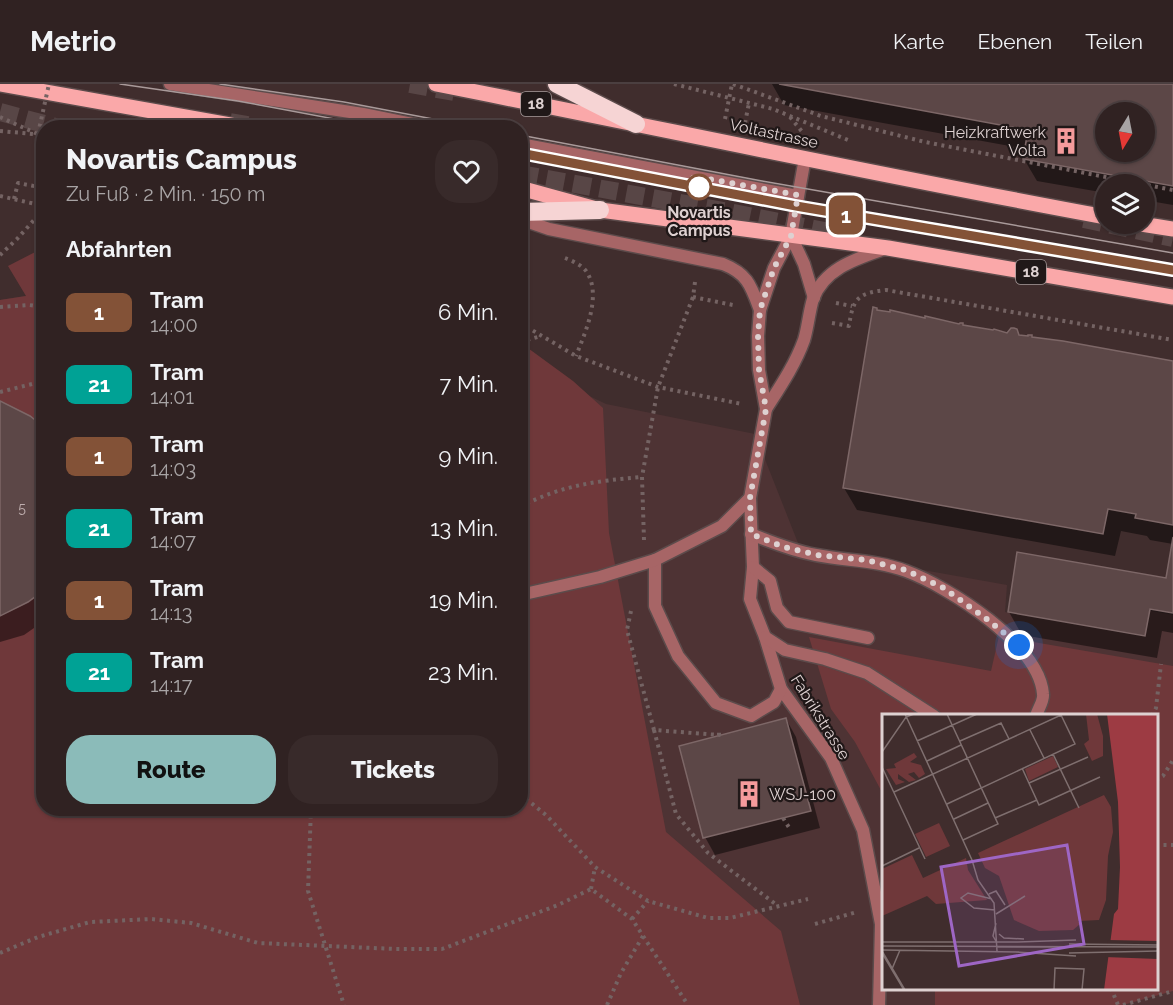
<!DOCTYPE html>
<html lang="de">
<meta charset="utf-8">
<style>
:root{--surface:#302222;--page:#382a2a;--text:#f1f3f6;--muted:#a8a4a5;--line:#4b3f40;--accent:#8bbbb9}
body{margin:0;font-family:Raleway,sans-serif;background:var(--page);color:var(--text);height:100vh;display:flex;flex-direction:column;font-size:22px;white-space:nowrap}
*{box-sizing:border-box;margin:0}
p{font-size:20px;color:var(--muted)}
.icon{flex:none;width:33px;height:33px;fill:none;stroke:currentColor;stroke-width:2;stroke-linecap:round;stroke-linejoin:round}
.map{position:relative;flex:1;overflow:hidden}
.drawer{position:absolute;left:36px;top:36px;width:492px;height:696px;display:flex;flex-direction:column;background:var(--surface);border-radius:24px;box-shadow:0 2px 4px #0004,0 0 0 2px var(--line)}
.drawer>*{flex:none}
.badge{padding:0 12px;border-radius:9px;font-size:21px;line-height:39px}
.needle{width:39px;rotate:190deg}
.controls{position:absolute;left:1095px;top:18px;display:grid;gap:12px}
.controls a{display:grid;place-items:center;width:60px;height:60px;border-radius:50%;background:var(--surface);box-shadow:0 2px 4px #0004,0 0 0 2px var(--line);font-size:30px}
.you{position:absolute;width:30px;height:30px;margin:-15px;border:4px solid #fff;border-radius:50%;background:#1a73e8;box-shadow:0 0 0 9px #1a73e833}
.map>.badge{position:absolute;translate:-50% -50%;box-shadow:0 0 0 3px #fff}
h2{padding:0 30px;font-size:22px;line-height:54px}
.round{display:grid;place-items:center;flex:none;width:63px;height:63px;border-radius:24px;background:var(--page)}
.headline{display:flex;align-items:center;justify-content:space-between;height:102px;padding:0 30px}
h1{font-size:28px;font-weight:800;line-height:45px}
.primary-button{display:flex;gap:12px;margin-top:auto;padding:12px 30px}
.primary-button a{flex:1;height:69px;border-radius:24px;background:var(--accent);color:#111;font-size:24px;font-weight:800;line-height:69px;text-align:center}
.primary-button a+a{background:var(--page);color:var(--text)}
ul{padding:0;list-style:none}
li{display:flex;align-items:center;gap:18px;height:72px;padding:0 30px}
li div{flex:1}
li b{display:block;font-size:22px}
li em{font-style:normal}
li .badge{min-width:66px;font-weight:700;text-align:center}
header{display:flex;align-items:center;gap:36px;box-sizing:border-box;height:84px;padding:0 30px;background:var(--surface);border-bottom:2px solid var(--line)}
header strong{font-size:28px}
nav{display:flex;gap:33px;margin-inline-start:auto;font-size:21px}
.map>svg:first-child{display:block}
.built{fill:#4e3334;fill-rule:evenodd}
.green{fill:#6f383a}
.shadow{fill:#0007;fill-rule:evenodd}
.building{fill:#5c4747;stroke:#7d6767;stroke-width:1.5;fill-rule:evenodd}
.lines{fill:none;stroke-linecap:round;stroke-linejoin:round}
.motorway-tunnel{stroke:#584646;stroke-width:18;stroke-dasharray:18 9;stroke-linecap:butt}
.service-casing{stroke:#5c4b4b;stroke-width:15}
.primary-casing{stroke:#5c4b4b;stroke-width:18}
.motorway-casing{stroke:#5c4b4b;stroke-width:21}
.path{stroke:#746363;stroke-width:4;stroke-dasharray:3 4.5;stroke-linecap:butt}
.service{stroke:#a76566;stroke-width:12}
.primary{stroke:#faa8a9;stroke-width:15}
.motorway{stroke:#f6d4d4;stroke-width:18}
.tram{stroke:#a99a9a;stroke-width:1.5}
.path-bridge{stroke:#746363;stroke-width:4;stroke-dasharray:3 4.5;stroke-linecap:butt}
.line-casing{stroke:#fff;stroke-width:14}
.line{stroke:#835237;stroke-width:9}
.walk{stroke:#ded1d1;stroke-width:6;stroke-dasharray:0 10.8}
.stop-dot{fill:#fff;stroke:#835237;stroke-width:3}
.labels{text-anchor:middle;stroke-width:4.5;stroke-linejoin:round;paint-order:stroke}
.number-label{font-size:14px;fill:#beaeae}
.shield{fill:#201818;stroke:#a59a9a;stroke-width:1.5}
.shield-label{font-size:15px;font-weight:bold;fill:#ded1d1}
.poi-label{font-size:16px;fill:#ded1d1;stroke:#201818;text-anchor:end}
.street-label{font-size:16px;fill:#ded1d1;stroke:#201818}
.stop-label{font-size:16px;font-weight:bold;fill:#ded1d1;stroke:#201818}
.inset-road{fill:none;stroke:#7f6f6f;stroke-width:1.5}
.view{fill:#9e66c5;fill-opacity:0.15;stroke:#9e66c5;stroke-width:3}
.inset-edge{fill:none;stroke:#ded1d1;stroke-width:3}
</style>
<header>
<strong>Metrio</strong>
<nav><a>Karte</a><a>Ebenen</a><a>Teilen</a></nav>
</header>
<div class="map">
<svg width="1173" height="921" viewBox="0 0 1173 921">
<rect width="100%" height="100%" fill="#402d2d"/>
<!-- built -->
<path class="built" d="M43,209L44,724H520L521,279L606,320L755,350L800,464L1007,501L1005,528L1141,552L1146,526L1173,531V921H0V216ZM884,632H1156V904H884Z"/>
<!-- green -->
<g class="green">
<path d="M43,164L44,724H520L521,259L573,297L603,324L609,449L666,748L781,847L800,921H0V216L26,212L8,182Z"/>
<path d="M999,552L1173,582V907L1123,921H935V905L1156,904V632H884L883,710L855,658L831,625L809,553L991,587Z"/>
</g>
<!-- shadow -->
<g class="shadow">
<path d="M772,0H1173V121L1144,116V100H1106V109L1037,97L1024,75L1026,65L784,21ZM1106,28H1144V68H1106Z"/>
<path d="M877,227L1173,279V460L1150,456L1147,452L1121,447L1115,472L857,426L844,404Z"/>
<path d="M0,320L44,345V537L24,551L0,558Z"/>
<path d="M1173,461V549L1162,547L1157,574L1022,551L1009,528L1167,496Z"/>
<path d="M786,635L796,653L820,744L715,771L705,753Z"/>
</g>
<!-- building -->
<g class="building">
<path d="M779,0H1173V102L1023,75L1028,46ZM1106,28H1144V68H1106Z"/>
<path d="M873,223L877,224V226L890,228V226L925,234V232L959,240L960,239H963V241L993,246L994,245L1007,249L1011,244H1014L1017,245L1019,251L1028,252V251H1032V253L1063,257L1173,277V441L1135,434L1136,430L1108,425L1103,450L843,404Z"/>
<path d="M0,317L30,332L44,343V506L28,518L0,532Z"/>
<path d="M1173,453V529L1150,525L1145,552L1008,528L1017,468L1166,494Z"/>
<path d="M786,634L811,727L703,754L679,662Z"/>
</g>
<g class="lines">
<!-- motorway-tunnel -->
<g class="motorway-tunnel">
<path d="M410,0L454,8"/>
<path d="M0,28L59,44"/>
<path d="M230,38L263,44"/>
<path d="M520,90L729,128L864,155"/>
<path d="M1084,135L1173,154"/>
</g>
<defs>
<g id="service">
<path d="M170,0L363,30L432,44"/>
<path d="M520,60L798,112"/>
<path d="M805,74L791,152L774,184L760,226L758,252L759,286L766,325L750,414L753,483L750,515L765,553L781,605L831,674L863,746L881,840L879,921"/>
<path d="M520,135L549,145L723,180C748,190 751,202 760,226"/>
<path d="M791,152L804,180L814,214"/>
<path d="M766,325C780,303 795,281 804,256C808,243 809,228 813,215C825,183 859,174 887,164"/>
<path d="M751,450C773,459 794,467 816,471C847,477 877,476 906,487C949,503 1039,560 1043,610C1044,617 1038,625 1036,632"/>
<path d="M655,476V522L678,572L716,619L751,632L774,618L781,605"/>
<path d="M753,483L770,497L777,524L789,538L868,554"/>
<path d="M520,511L600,493L655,476L722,442L750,414"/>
<path d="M765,553L785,566L825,575L867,589L934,632"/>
</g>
<g id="primary">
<path d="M1,0L247,44"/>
<path d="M436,0C659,44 882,92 1106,133"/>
<path d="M520,104L600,126L888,164L1173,213"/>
<path d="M1141,140L1173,145"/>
</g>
<g id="motorway">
<path d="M557,0L636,40"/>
<path d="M520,128L600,126"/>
</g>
</defs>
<!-- service casing -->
<use href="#service" class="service-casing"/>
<!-- primary casing -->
<use href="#primary" class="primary-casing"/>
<!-- motorway casing -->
<use href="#motorway" class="motorway-casing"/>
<!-- path -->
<g class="path">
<path d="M674,0L773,25L848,56"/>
<path d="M733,0L821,32L925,58L1173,106"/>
<path d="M0,33L44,53"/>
<path d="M790,33L804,50"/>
<path d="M725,35L732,0"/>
<path d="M745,39L749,19"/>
<path d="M0,47L34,50"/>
<path d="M0,112L44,122"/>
<path d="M14,115L18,99L44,104"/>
<path d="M0,171L17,155L44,125"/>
<path d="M565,174C573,177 584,182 588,190C601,214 585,249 576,272"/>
<path d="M695,198L693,213L733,221"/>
<path d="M836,219L852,222"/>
<path d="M0,223L29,221L44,223"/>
<path d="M520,239L576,272L658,303L742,320"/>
<path d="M832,239L849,242C853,215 857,209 886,206L1173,256"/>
<path d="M520,258L541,252"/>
<path d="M0,308L44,297"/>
<path d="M520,423C562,401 596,397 642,393"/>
<path d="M644,456L642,393L658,303L693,213"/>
<path d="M631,527L627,546L654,646L719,651V646"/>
<path d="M1152,632L1156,624L1161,580"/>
<path d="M654,646L676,730L708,769L778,822"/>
<path d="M1156,696L1163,692L1173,676"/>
<path d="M520,710L546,731L595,783L648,817L708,834H730L808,815"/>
<path d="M311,724L308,807L344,921"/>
<path d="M783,734L790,745"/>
<path d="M1156,761H1173"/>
<path d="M591,805L595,783"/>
<path d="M632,835L648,817"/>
<path d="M815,840L857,828"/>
<path d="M0,869L38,853L90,838L151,835L191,839L258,859L396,865H442L558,821L591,805L632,835L688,921"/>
<path d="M1111,904L1118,921"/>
<path d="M607,921L621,889L643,852"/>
<path d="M1123,921L1173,907"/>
</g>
<!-- service -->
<use href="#service" class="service"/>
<!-- primary -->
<use href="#primary" class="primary"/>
<!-- motorway -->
<use href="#motorway" class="motorway"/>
<!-- tram -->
<g class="tram">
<path d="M120,0L238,17L383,44"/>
<path d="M220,0L344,18L480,44"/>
<path d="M520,51L762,97L1173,169"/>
<path d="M520,69L796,122L1173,186"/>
</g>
<!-- path-bridge -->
<path class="path-bridge" d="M38,50L49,0"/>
</g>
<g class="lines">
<defs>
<path id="line" d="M520,69L796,122L1173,186"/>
</defs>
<!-- line casing -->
<use href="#line" class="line-casing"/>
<!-- line -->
<use href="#line" class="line"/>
<!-- walk -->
<path class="walk" d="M699,103L692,92L798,111L791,152L774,184L760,226L758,252L759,286L766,325L750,414L751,450L784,463L817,471L866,476L905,486L942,503L984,533L1019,561"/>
</g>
<!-- icons -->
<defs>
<symbol id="building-bare" viewBox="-9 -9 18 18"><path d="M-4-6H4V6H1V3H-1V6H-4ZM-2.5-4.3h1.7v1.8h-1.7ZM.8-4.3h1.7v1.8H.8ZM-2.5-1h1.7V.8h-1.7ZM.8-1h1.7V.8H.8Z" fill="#f59b9c" stroke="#201818" stroke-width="2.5" paint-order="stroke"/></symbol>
</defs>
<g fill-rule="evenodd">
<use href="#building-bare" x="1047" y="38" width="38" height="38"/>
<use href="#building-bare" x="730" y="691" width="38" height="38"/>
</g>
<!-- markers -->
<circle class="stop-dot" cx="699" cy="103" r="12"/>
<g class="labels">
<!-- number labels -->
<g class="number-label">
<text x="22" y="429">5</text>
</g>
<!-- shield labels -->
<g class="shield">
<rect x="521" y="8" width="30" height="24" rx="4.5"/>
<rect x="1016" y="176" width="30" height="24" rx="4.5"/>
</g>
<g class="shield-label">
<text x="536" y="25">18</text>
<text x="1031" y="193">18</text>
</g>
<!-- poi labels -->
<g class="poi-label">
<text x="1046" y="54">Heizkraftwerk<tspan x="1046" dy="18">Volta</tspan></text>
<text x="769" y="716" text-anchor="start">WSJ-100</text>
</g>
<!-- street labels -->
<g class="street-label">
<text transform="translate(774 49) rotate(12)" y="6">Voltastrasse</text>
<text transform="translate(821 633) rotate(58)" y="6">Fabrikstrasse</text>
</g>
<!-- stop labels -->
<g class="stop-label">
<text x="699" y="134">Novartis<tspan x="699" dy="18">Campus</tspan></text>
</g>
</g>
<!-- overview -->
<g transform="translate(882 630)">
<rect width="276" height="276" fill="#402d2d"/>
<path d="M204,0H215L221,22V42L210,47L202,30L207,26ZM32,39L35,43L28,48L39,51L43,60L37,64L32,58L26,60L34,66L27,68L16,60V65L23,68L14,71L4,55L14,54L12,50ZM171,42L176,53L147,67L143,55ZM222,81L229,93L231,118L226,142L224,186L217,206L196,207L198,210L191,216L157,217L132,206L117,162L103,154L96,139ZM57,109L68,132L44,143L33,120ZM30,141L41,164L84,144L86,156L105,186L54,190L45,182L0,202V155Z" fill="#6f383a"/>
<path d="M225,0H276V276H222L232,200L236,195L238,153L236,88Z" fill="#9d3b43"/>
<path d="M226,226L276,227V245L223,243Z" fill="#402d2d"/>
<path class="inset-road" d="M23,0L90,146L96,166L112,189L115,237M65,0L116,110L81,126M148,16L162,44M35,27L95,0M78,27L119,9L127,25M0,38L24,3L32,0M171,40L197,94M45,47L79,31M0,53L43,145M140,54L157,91L218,63M147,69L206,43M12,78L179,1L193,30L65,90M113,104L155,86M72,105L106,89M0,152L37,134M107,180L114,177L123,191M110,185L86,179L79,184L92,194L113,196M114,200L143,182M114,209L111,222L115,229M117,220L122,224L142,225M0,228H140M136,228L194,226M187,230L276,231M0,232L276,233M115,233H191M0,236L137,238M0,237L23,276M134,238L194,242M0,239L22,276M187,239L276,237M10,255L18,236M172,276L173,254L202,255L200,276"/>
<path class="view" d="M185,131L202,230L77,252L59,153Z"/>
<rect width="276" height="276" class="inset-edge"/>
</g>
</svg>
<div class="controls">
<a><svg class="needle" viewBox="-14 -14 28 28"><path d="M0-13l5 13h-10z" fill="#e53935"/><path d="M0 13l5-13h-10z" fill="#a8a4a5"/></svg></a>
<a><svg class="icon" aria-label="layers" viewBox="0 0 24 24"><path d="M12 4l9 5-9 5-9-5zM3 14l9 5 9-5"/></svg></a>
</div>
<div class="you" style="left:1019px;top:561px"></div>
<b class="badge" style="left:846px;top:131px;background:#835237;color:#fff">1</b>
<section class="drawer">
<div class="headline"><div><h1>Novartis Campus</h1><p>Zu Fuß · 2 Min. · 150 m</p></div><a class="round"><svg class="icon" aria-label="heart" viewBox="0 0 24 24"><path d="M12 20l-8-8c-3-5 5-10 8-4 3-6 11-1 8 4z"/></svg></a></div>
<h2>Abfahrten</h2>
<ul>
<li><span class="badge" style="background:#835237;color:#fff">1</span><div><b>Tram</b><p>14:00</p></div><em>6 Min.</em></li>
<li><span class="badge" style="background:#00a295;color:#fff">21</span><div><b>Tram</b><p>14:01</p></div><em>7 Min.</em></li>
<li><span class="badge" style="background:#835237;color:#fff">1</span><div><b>Tram</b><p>14:03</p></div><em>9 Min.</em></li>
<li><span class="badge" style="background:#00a295;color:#fff">21</span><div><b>Tram</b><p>14:07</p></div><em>13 Min.</em></li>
<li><span class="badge" style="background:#835237;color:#fff">1</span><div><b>Tram</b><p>14:13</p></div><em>19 Min.</em></li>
<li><span class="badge" style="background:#00a295;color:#fff">21</span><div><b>Tram</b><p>14:17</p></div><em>23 Min.</em></li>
</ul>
<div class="primary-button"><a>Route</a><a>Tickets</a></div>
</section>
</div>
